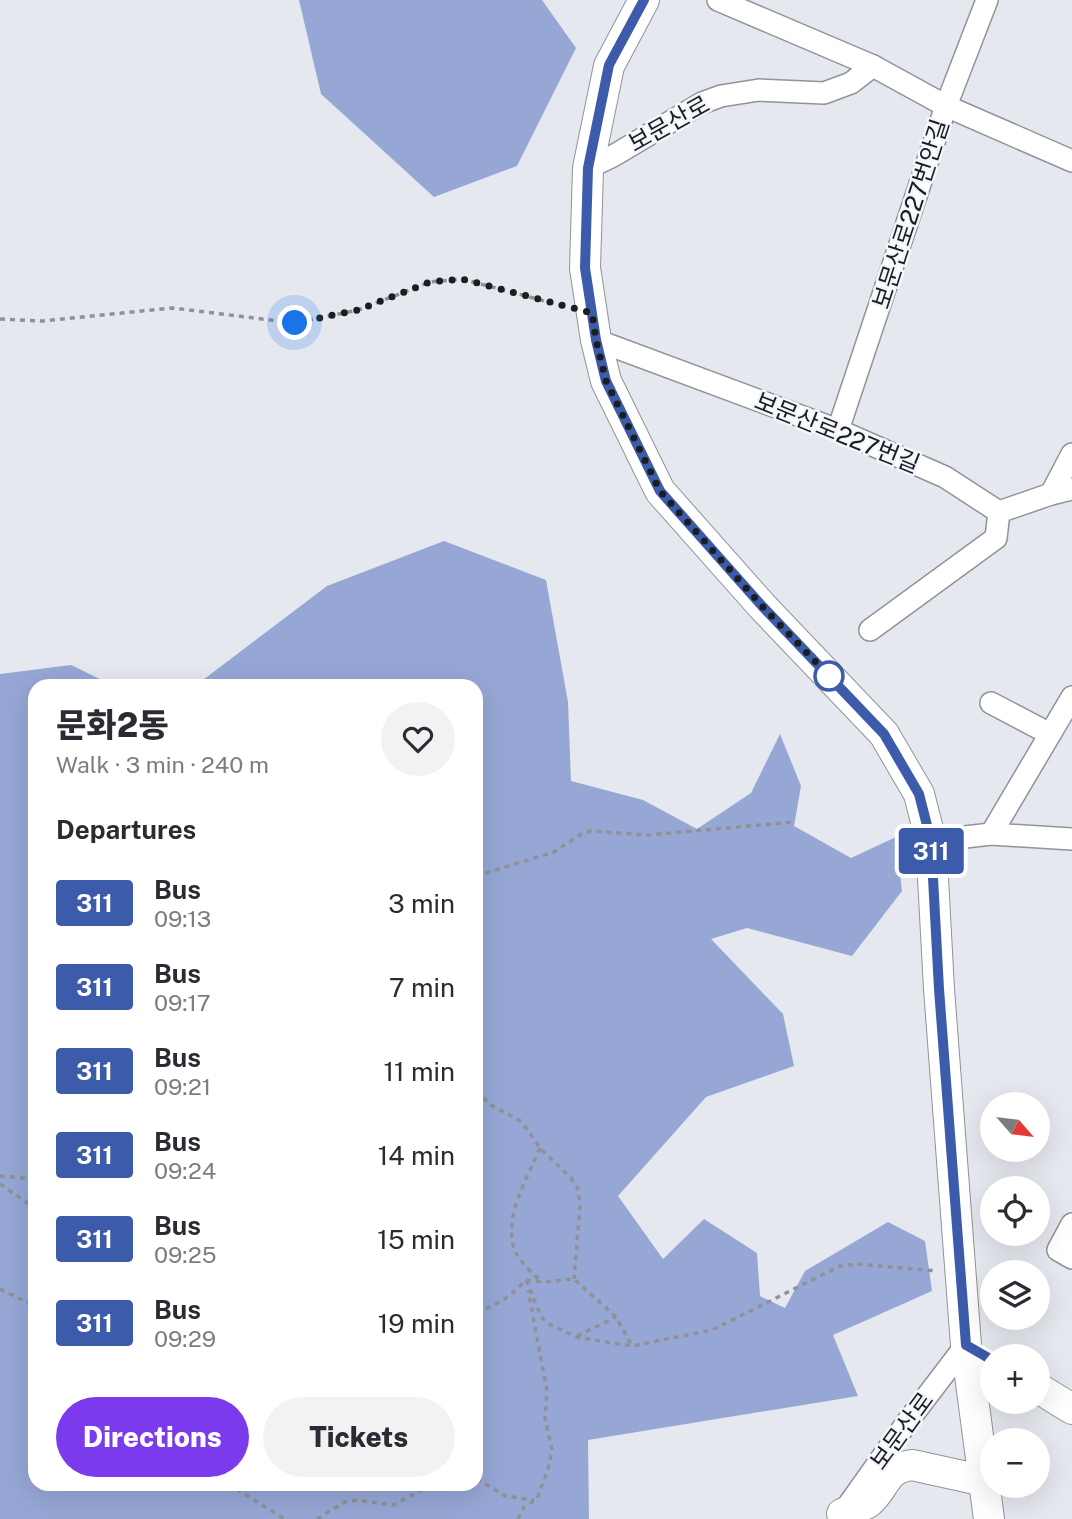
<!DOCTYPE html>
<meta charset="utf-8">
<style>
:root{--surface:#fff;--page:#f2f2f3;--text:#2b2b33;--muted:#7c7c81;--accent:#7c3aed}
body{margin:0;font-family:"Public Sans","Noto Sans KR",sans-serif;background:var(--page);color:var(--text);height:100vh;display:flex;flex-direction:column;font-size:26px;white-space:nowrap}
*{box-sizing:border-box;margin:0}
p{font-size:23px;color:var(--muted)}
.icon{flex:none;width:38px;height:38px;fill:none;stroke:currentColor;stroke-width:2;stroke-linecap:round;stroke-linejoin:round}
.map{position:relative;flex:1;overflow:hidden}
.side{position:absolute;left:28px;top:679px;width:455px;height:812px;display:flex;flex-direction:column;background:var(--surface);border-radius:21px;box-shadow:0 7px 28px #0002}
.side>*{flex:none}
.badge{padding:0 14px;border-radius:5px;font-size:24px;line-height:46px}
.needle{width:46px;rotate:118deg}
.buttons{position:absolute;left:980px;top:1092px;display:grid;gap:14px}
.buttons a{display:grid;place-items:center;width:70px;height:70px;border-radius:50%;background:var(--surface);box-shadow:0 7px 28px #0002;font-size:35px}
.you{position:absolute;width:35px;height:35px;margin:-18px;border:5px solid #fff;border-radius:50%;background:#1a73e8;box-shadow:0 0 0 10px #1a73e833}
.map>.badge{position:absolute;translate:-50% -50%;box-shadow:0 0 0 4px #fff}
h2{padding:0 28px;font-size:26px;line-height:63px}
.round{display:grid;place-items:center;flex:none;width:74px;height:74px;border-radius:37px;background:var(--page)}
.summary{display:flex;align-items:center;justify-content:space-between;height:119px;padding:0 28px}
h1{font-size:33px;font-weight:800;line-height:52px}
.cta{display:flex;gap:14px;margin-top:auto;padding:14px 28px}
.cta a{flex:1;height:80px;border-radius:42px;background:var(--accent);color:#fff;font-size:28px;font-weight:800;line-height:80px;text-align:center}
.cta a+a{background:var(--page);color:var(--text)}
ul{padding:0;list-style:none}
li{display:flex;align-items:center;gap:21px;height:84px;padding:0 28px}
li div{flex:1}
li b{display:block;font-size:26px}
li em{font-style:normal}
li .badge{min-width:77px;font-weight:700;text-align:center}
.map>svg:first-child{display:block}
.forest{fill:#96a7d6}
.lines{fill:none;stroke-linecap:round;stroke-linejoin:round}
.minor-casing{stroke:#919399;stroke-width:24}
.secondary-casing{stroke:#919399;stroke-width:32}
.path{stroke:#8f9196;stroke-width:3.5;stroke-dasharray:5 5;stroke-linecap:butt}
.minor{stroke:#fff;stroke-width:21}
.secondary{stroke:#fff;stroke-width:30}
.line-casing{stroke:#fff;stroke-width:16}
.line{stroke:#3d5bab;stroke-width:10}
.walk{stroke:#1c1d1f;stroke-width:7;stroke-dasharray:0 12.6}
.stop-dot{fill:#fff;stroke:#3d5bab;stroke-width:3.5}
.labels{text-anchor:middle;stroke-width:5;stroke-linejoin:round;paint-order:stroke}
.street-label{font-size:24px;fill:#1c1d1f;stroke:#f3f6fc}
</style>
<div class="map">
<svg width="1072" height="1519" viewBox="0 0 1072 1519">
<rect width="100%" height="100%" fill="#e6e8ef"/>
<!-- forest -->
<g class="forest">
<path d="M299,0H542L576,48L517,166L434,197L321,94Z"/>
<path d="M444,541L546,580L568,702L571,781L643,800L697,829L751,793L780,734L801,786L794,826L851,858L896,837L902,891L852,956L747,928L711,939L783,1014L794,1066L706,1097L618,1196L663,1259L704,1219L757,1253L760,1296L785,1308L805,1271L888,1222L925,1241L932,1291L833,1335L858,1396L588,1440L589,1519H0V674L71,665L114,686H35V1484H476V686H195L327,586Z"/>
</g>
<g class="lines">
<defs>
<g id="minor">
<path d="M718,0L873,66L946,106L1072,161"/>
<path d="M588,168L613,156L702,103L721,96L759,90L824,93L851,83L873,66"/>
<path d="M596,340L838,430L945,477L999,512"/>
<path d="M838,430L946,106L987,0"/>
<path d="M1051,494L1072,454"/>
<path d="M999,512L1051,494L1072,489"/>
<path d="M870,630L996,538L999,512"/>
<path d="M991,703L1050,734"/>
<path d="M991,834L1072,697"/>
<path d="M931,841L991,834L1072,839"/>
<path d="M1072,1224L1058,1250L1072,1258"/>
<path d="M842,1514L908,1421L966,1345"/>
</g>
<g id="secondary">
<path d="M644,0L609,66L588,168L585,268L596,340L606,381L660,491L762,606L884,734L919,794L931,841L939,989L966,1345L989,1519"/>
<path d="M1038,1388L1072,1409"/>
<path d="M842,1514C850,1510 862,1507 869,1502C887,1486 884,1469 912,1465L985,1481"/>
</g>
</defs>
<!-- minor casing -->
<use href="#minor" class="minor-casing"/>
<!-- secondary casing -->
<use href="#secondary" class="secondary-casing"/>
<!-- path -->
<g class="path">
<path d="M0,319L42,321L173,308L295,323L358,310L430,282L462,279L567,307"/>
<path d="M476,876L554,852L583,833L590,831L649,835L794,822"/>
<path d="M476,1091L491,1105L522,1122L540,1148L571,1178L578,1189L580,1206L574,1279"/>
<path d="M540,1148C527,1179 501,1220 516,1253C522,1264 533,1274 542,1282"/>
<path d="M0,1176L35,1179"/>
<path d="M0,1184L35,1208"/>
<path d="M526,1280L539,1312L545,1322L576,1337L632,1346L712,1330L840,1266L857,1264L937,1271"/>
<path d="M526,1280L542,1282L574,1279L616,1317L632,1346"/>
<path d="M0,1289L35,1306"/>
<path d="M476,1311C497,1307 511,1295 526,1280"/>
<path d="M577,1336L616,1317"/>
<path d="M476,1481H481L505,1496L534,1500"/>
<path d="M228,1484L285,1519"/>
<path d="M317,1519L345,1502L357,1500L393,1505L433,1484"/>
<path d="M518,1519L524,1507L537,1499L548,1469L552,1450L545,1419L547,1391L528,1290"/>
</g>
<!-- minor -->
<use href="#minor" class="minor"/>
<!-- secondary -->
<use href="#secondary" class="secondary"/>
</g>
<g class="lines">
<defs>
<path id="line" d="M644,0L609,65L588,168L585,268L596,340L606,381L660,491L762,606L884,734L919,794L931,841L939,989L966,1345L992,1360"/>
</defs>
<!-- line casing -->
<use href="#line" class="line-casing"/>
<!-- line -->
<use href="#line" class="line"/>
<!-- walk -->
<path class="walk" d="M295,323L358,310L430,282L462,279L592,313L596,340L606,381L660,491L762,606L832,679L829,676"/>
</g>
<!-- markers -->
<circle class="stop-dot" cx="829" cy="676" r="14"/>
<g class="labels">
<!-- street labels -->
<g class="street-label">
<text transform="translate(669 124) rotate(-29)" y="8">보문산로</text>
<text transform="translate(911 214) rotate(-72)" y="8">보문산로227번안길</text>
<text transform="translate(837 433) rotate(22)" y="8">보문산로227번길</text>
<text transform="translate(902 1431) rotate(-54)" y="8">보문산로</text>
</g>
</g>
</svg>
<div class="buttons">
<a><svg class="needle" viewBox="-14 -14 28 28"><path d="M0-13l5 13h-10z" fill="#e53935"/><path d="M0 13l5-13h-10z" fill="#7c7c81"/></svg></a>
<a><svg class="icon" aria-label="locate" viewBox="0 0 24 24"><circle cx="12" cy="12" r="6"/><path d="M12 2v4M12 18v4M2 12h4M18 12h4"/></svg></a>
<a><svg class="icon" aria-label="layers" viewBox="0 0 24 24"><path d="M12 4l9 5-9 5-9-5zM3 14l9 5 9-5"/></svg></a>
<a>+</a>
<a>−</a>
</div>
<div class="you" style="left:295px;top:323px"></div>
<b class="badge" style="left:931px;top:851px;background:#3d5bab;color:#fff">311</b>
<section class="side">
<div class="summary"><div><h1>문화2동</h1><p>Walk · 3 min · 240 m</p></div><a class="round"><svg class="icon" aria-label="heart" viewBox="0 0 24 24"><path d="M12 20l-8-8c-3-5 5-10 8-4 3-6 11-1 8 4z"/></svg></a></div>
<h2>Departures</h2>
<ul>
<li><span class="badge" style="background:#3d5bab;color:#fff">311</span><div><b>Bus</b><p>09:13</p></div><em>3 min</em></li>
<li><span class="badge" style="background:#3d5bab;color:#fff">311</span><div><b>Bus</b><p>09:17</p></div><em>7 min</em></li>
<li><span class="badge" style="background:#3d5bab;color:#fff">311</span><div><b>Bus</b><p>09:21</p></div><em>11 min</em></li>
<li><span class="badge" style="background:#3d5bab;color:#fff">311</span><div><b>Bus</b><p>09:24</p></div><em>14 min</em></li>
<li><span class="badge" style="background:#3d5bab;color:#fff">311</span><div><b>Bus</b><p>09:25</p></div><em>15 min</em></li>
<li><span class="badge" style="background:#3d5bab;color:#fff">311</span><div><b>Bus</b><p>09:29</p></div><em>19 min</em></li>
</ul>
<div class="cta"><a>Directions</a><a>Tickets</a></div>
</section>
</div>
